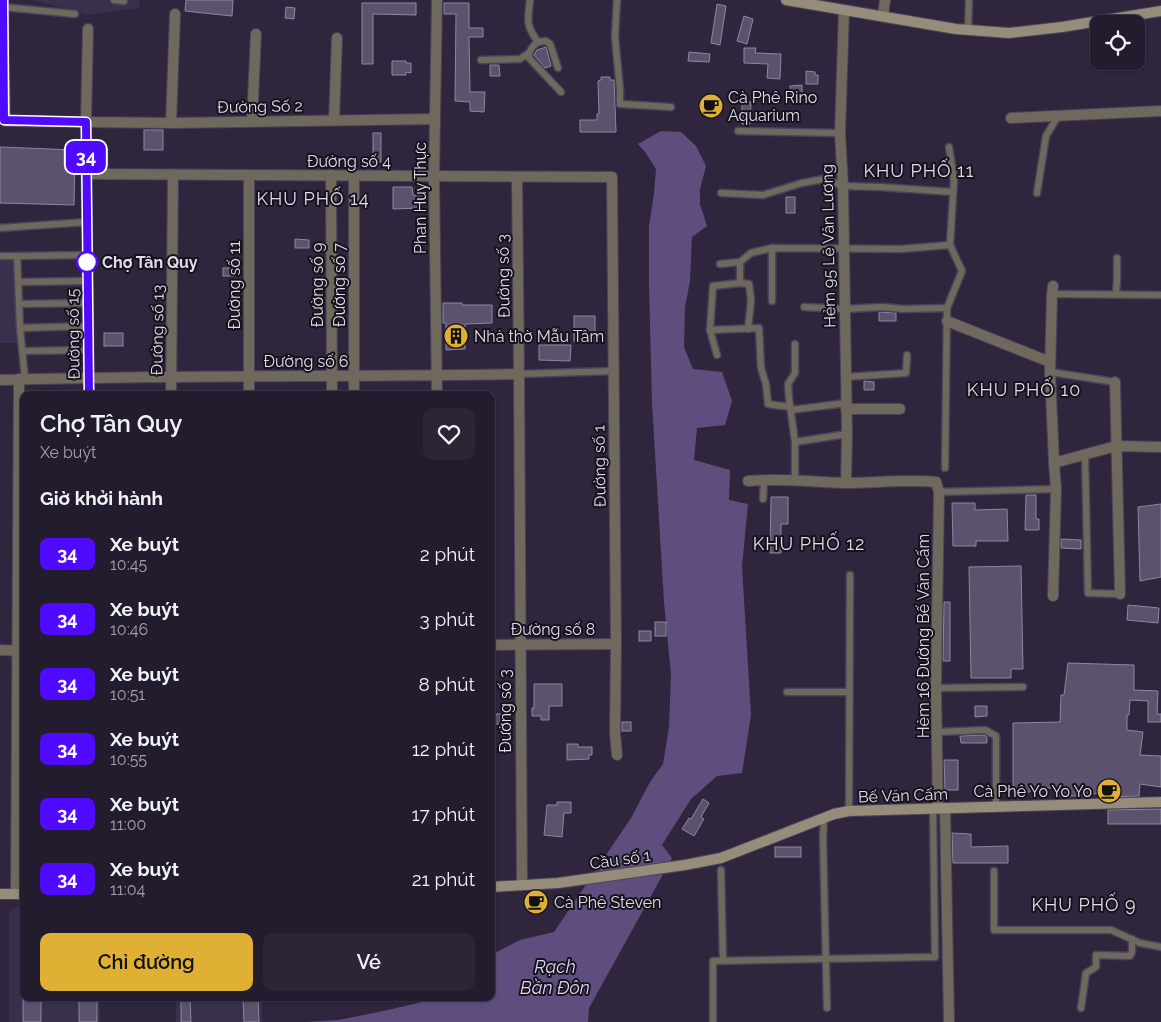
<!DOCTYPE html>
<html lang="vi">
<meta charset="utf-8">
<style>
:root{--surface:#231c2e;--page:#2b2536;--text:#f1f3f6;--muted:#a3a1aa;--line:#403a4a;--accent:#e0b034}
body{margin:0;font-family:Raleway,sans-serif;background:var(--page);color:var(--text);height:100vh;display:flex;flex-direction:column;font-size:19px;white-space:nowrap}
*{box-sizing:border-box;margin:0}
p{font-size:16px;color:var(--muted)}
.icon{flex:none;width:28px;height:28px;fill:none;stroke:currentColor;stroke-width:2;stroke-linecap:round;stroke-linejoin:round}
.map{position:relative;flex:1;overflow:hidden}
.side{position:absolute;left:20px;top:391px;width:475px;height:610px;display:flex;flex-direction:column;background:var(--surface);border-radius:10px;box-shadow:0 1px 4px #0004,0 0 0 1px var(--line)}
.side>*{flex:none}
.badge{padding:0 10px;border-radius:8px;font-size:18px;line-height:32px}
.buttons{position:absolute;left:1090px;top:15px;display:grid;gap:10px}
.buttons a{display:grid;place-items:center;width:55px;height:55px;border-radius:10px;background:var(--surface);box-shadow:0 1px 4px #0004,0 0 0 1px var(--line);font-size:25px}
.map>.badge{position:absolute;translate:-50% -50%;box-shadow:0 0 0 2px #fff}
h2{padding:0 20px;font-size:19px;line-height:45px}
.round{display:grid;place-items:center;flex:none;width:52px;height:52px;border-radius:10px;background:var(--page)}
.summary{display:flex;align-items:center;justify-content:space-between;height:85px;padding:0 20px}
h1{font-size:24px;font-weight:600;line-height:38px}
.action{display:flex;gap:10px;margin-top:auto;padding:10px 20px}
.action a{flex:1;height:58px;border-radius:10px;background:var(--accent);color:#111;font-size:20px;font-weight:600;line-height:58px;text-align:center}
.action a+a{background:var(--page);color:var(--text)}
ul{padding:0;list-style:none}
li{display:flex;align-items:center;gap:15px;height:65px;padding:0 20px}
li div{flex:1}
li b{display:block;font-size:19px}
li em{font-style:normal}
li .badge{min-width:55px;font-weight:700;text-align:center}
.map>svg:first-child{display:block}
.built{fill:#3a304d}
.water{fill:#5f4e7d}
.building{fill:#5b526d;stroke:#8f85a2}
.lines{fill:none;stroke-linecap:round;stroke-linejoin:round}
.lane-casing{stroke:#4b435a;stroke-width:9}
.street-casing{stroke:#4b435a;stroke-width:12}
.secondary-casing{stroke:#4b435a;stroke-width:12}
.lane{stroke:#6f695d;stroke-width:6}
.street{stroke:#6f695d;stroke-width:10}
.secondary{stroke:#958c79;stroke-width:10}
.line-casing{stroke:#fff;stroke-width:11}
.line{stroke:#4f0aff;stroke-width:8}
.stop-dot{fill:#fff;stroke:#4f0aff;stroke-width:2.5}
.labels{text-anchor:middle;stroke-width:4;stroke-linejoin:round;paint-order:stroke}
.poi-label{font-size:16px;fill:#e0dbeb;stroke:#15121c;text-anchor:start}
.street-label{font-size:16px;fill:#e0dbeb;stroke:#15121c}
.stop-label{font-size:16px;font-weight:bold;fill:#e0dbeb;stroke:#15121c;text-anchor:start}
.neighbourhood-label{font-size:18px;letter-spacing:1px;fill:#e0dbeb;stroke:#15121c}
.water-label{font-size:18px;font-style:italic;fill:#dfd6f4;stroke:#15121c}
</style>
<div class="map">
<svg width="1161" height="1022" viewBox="0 0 1161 1022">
<rect width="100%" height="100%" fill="#2f263e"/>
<!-- built -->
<g class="built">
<path d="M34,0H140L139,8L88,15Z"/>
<path d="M0,260H16L20,343H0Z"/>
<path d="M17,906H24V998H100V1022H9V914Z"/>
<rect x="176" y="998" width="86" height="24"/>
</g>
<!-- water -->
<path class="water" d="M661,131L681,132L696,146L706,166L700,189V204L707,226L692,237L690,281L685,307L684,347L693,369L722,372L732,401L725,425L697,428L694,460L730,470L729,500L748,504L742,566L751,715L742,773L717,776L691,799L662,845L672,858L589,1008L588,1022H305L339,1020L388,1010L439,998H491V955L520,940L554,932L631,818L650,782L663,764L669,727L671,675L664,602L652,403L649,286V226L654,193L656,169L645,152L638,144Z"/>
<!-- building -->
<g class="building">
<path d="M186,0H233L232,16L185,11Z"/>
<path d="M362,3H416V15L373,14V64H362Z"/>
<path d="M444,3H469V28H483V37H469L470,92H485L484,112L470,111V102L455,101L456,14H444Z"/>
<path d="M717,4L726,6L720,45L711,43Z"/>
<path d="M286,7L295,8L294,19L285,18Z"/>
<path d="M744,16L753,19L747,44L737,41Z"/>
<path d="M546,47L551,66L545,68L534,55L537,50Z"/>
<path d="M744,48H756L755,53L781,54L780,79L767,78L768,64L744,63Z"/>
<path d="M689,52L710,54L709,62L688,61Z"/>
<path d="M392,61H406V63H411V73L406,72V75H392Z"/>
<path d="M490,65H499L500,76H490Z"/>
<path d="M806,71L815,72V75H818V84H806Z"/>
<path d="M601,77H610V80H614L616,132H580V120H597V114H599L598,81L601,80Z"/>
<path d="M802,85V101L791,102L790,86Z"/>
<path d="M742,102H751L750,124H742Z"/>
<rect x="144" y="130" width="19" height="20"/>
<rect x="373" y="133" width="8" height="29"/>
<path d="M0,147L75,150L74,205L0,203Z"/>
<path d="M393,187H412L413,195H421V208L393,209Z"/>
<rect x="786" y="197" width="9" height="16"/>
<path d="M295,239L309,240V248H295Z"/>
<rect x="223" y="268" width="12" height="8"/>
<path d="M443,303H462V305H492V323L465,324V349L446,350V323H443Z"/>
<path d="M879,312L896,313V321H879Z"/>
<rect x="574" y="316" width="21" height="25"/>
<rect x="104" y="333" width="19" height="13"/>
<path d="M539,345H571L570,361L539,360Z"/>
<path d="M864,381L874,382V390H864Z"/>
<path d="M1026,495H1036V519H1039V530H1025Z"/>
<path d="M771,497H788V524H781V553H770Z"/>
<path d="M952,503H975V510L1007,509L1008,541H976V546H953Z"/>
<path d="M1161,504V577L1140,581L1138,507Z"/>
<path d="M1061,539L1081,540V549L1061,548Z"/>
<path d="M1021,566L1023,669H1011V678H971L969,567Z"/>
<path d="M944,602H950V661H943Z"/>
<path d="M1128,605L1159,608L1158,623L1127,620Z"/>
<rect x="655" y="622" width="11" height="14"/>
<rect x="639" y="631" width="12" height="10"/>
<path d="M1068,663L1134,665V690L1158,691L1157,714H1161V722H1148V701L1130,700L1129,715H1127V730L1143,732L1140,755L1161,756V787L1140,784L1139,796L1108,797V793L1090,794V796H1055V788H1030V792H1013V723L1060,722L1061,695H1064Z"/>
<path d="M534,684H562V706H549V720H541V716H532V708H534Z"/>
<path d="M975,706H987V716L975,717Z"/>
<rect x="491" y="714" width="13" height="10"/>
<rect x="622" y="722" width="9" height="9"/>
<path d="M984,735L987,737V743H961L960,736Z"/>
<path d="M567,744H578V747H592V755H589V759L567,760Z"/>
<path d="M944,760H958V790H945Z"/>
<path d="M703,799L709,803L701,817L704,819L694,836L682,829L689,818L691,819Z"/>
<path d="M557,802H571V813H564L562,837L544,835L547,805H557Z"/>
<path d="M1161,809V824H1108V810Z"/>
<path d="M952,833L971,834V847L1008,846V863H953Z"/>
<rect x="775" y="847" width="26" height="10"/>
<rect x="23" y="998" width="18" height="24"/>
<rect x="79" y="998" width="18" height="24"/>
<path d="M181,998H190L191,1022H181Z"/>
<path d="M243,998H258L259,1022H244Z"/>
</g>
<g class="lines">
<defs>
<g id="lane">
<path d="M114,0L124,1V0"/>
<path d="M530,0C528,20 525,24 538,42L546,41L550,44L558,68"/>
<path d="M617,0L615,37L620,90V104L671,107"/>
<path d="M3,7L75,14"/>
<path d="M968,31L969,0"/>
<path d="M538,42C532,46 529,50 529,58L561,92"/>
<path d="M481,60L520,59L529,53"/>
<path d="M738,131L840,133"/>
<path d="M721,193L763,195L802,183L824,179L843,186L881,187L953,192"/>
<path d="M1037,193L1046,136L1058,116"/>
<path d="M0,228L87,222"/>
<path d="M0,256H17L20,328L25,379"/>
<path d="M17,256L87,255"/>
<path d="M720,264L740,262L751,253L772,248L901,249L950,245"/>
<path d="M19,282L87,281"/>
<path d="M740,283V262"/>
<path d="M1052,294L1161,295"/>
<path d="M1116,294L1117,281V258"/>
<path d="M772,301V248"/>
<path d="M19,304L88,303"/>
<path d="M804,307L845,309L882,307L904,309L947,308"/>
<path d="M20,328L88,326"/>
<path d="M710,330L759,328L761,368L766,384L768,404C776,405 782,407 790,406"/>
<path d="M23,351L88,350"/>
<path d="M717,355L710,330L713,286L740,283L749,284L751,301L748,329"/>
<path d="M1050,372L1115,382"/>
<path d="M519,374L613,371"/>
<path d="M846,377L906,373L907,355"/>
<path d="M791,410L846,403"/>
<path d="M795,442L847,434"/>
<path d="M1085,455L1088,593L1120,594"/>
<path d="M945,468L947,308L962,271L950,245L954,180L949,147"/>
<path d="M795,481V442L789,398L788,384L795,373V344"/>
<path d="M939,492L1056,489"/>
<path d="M763,499L764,479"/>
<path d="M936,688L1023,687"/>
<path d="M787,692H849"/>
<path d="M936,732L985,730L996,736V807"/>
<path d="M849,811L850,575"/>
<path d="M824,818L823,838L827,1008"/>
<path d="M721,870L723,961"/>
<path d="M994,871V930H1111L1140,943L1161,947"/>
<path d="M1081,1008L1086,973L1096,967V955L1130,956L1132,952V939"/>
<path d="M713,1022V961L935,957L933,809"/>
</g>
<g id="street">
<path d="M437,0L434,176L437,395"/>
<path d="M844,10L840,133L843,186L847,434L846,483"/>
<path d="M883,16L885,0"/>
<path d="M88,29L86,122L171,123L435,119"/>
<path d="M1011,118L1161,111"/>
<path d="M334,120L337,38"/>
<path d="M252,121L256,34"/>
<path d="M171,123L175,14"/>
<path d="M86,174L612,177L616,644L615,733L617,755"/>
<path d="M249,175V395"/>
<path d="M331,175L332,395"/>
<path d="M354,176V395"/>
<path d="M517,177L519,374L522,885"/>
<path d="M1053,286L1052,294L1050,372L1054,463L1056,489L1053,596"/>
<path d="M947,321L1050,362"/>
<path d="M0,380C173,375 346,377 519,374"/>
<path d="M1115,382L1120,594"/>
<path d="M171,395L173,175"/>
<path d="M846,409H900"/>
<path d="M1054,463L1116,446L1161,447"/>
<path d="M748,481C779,478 812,482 844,483C874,483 905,479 936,482L939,492L936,688L938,809"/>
<path d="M491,645L616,644"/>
<path d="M0,650L21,651"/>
<path d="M945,808L949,1022"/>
<path d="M16,894L19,379"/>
</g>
<g id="secondary">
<path d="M3,0L5,121L86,122L89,395"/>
<path d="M786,0L956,29L1009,33L1062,27L1161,11"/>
<path d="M491,887L558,883L685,865L721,858L834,814L849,811L1161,802"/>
<path d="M0,894H24"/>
</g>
</defs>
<!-- lane casing -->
<use href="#lane" class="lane-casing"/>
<!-- street casing -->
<use href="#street" class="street-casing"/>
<!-- secondary casing -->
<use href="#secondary" class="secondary-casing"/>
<!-- lane -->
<use href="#lane" class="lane"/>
<!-- street -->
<use href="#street" class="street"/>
<!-- secondary -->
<use href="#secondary" class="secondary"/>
</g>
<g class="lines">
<defs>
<path id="line" d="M3,0L4,120L86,122L89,395"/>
</defs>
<!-- line casing -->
<use href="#line" class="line-casing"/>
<!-- line -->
<use href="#line" class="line"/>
</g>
<!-- icons -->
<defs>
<symbol id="cafe-disc" viewBox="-11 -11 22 22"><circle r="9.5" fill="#e0b034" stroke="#15121c"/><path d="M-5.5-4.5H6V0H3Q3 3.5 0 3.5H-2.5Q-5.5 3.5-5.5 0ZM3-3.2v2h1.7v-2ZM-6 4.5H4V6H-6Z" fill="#111"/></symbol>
<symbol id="building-disc" viewBox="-11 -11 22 22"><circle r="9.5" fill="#e0b034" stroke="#15121c"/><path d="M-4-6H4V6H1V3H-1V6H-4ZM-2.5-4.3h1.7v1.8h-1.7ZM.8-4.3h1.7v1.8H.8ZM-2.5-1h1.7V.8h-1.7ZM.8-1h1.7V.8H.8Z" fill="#111"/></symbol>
</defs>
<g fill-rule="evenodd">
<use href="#cafe-disc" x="697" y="92" width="28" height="28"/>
<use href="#building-disc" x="442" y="322" width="28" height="28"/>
<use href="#cafe-disc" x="1095" y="777" width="28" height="28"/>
<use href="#cafe-disc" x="522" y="888" width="28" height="28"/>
</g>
<!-- markers -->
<circle class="stop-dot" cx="87" cy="262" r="10"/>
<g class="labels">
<!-- poi labels -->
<g class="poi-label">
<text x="728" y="103">Cà Phê Rino<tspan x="728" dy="18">Aquarium</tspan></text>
<text x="474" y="342">Nhà thờ Mẫu Tâm</text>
<text x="1092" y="797" text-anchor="end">Cà Phê Yo Yo Yo</text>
<text x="554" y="908">Cà Phê Steven</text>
</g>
<!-- street labels -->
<g class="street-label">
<text transform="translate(260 106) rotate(-1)" y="6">Đường Số 2</text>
<text x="349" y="167">Đường số 4</text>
<text transform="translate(420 198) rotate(-90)" y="6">Phan Huy Thực</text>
<text transform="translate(828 246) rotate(-91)" y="6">Hẻm 95 Lê Văn Lương</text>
<text transform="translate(503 276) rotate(-91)" y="6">Đường số 3</text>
<text transform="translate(234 285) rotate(-90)" y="6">Đường số 11</text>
<text transform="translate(317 285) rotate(-90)" y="6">Đường số 9</text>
<text transform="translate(339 285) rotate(-90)" y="6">Đường số 7</text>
<text transform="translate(157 330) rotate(-89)" y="6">Đường số 13</text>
<text transform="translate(73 334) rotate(-91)" y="6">Đường số 15</text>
<text x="306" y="367">Đường số 6</text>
<text transform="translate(599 466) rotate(-91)" y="6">Đường số 1</text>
<text x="553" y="635">Đường số 8</text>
<text transform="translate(923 636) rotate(-90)" y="6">Hẻm 16 Đường Bế Văn Cấm</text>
<text transform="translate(505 711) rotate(-90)" y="6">Đường số 3</text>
<text transform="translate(903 795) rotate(-2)" y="6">Bế Văn Cấm</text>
<text transform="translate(620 859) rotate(-8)" y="6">Cầu số 1</text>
</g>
<!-- stop labels -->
<g class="stop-label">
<text x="102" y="268">Chợ Tân Quy</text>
</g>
<!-- neighbourhood labels -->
<g class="neighbourhood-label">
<text x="919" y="177">KHU PHỐ 11</text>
<text x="313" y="205">KHU PHỐ 14</text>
<text x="1024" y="396">KHU PHỐ 10</text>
<text x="809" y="550">KHU PHỐ 12</text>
<text x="1084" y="911">KHU PHỐ 9</text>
</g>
<!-- water labels -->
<g class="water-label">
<text x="555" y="973">Rạch<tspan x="555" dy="21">Bần Đôn</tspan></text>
</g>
</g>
</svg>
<div class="buttons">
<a><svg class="icon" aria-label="locate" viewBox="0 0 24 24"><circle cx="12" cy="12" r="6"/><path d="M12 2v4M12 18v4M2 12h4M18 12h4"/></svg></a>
</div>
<b class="badge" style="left:86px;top:157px;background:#4f0aff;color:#fff">34</b>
<section class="side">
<div class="summary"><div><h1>Chợ Tân Quy</h1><p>Xe buýt</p></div><a class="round"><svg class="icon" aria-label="heart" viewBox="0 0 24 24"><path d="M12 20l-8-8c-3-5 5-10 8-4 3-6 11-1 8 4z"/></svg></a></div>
<h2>Giờ khởi hành</h2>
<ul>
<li><span class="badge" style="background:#4f0aff;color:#fff">34</span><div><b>Xe buýt</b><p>10:45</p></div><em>2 phút</em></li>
<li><span class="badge" style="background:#4f0aff;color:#fff">34</span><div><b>Xe buýt</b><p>10:46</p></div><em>3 phút</em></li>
<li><span class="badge" style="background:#4f0aff;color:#fff">34</span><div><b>Xe buýt</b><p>10:51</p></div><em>8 phút</em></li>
<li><span class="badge" style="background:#4f0aff;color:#fff">34</span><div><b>Xe buýt</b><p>10:55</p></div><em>12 phút</em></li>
<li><span class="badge" style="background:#4f0aff;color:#fff">34</span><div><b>Xe buýt</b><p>11:00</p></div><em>17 phút</em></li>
<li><span class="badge" style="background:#4f0aff;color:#fff">34</span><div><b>Xe buýt</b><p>11:04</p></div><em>21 phút</em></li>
</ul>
<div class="action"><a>Chỉ đường</a><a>Vé</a></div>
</section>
</div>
